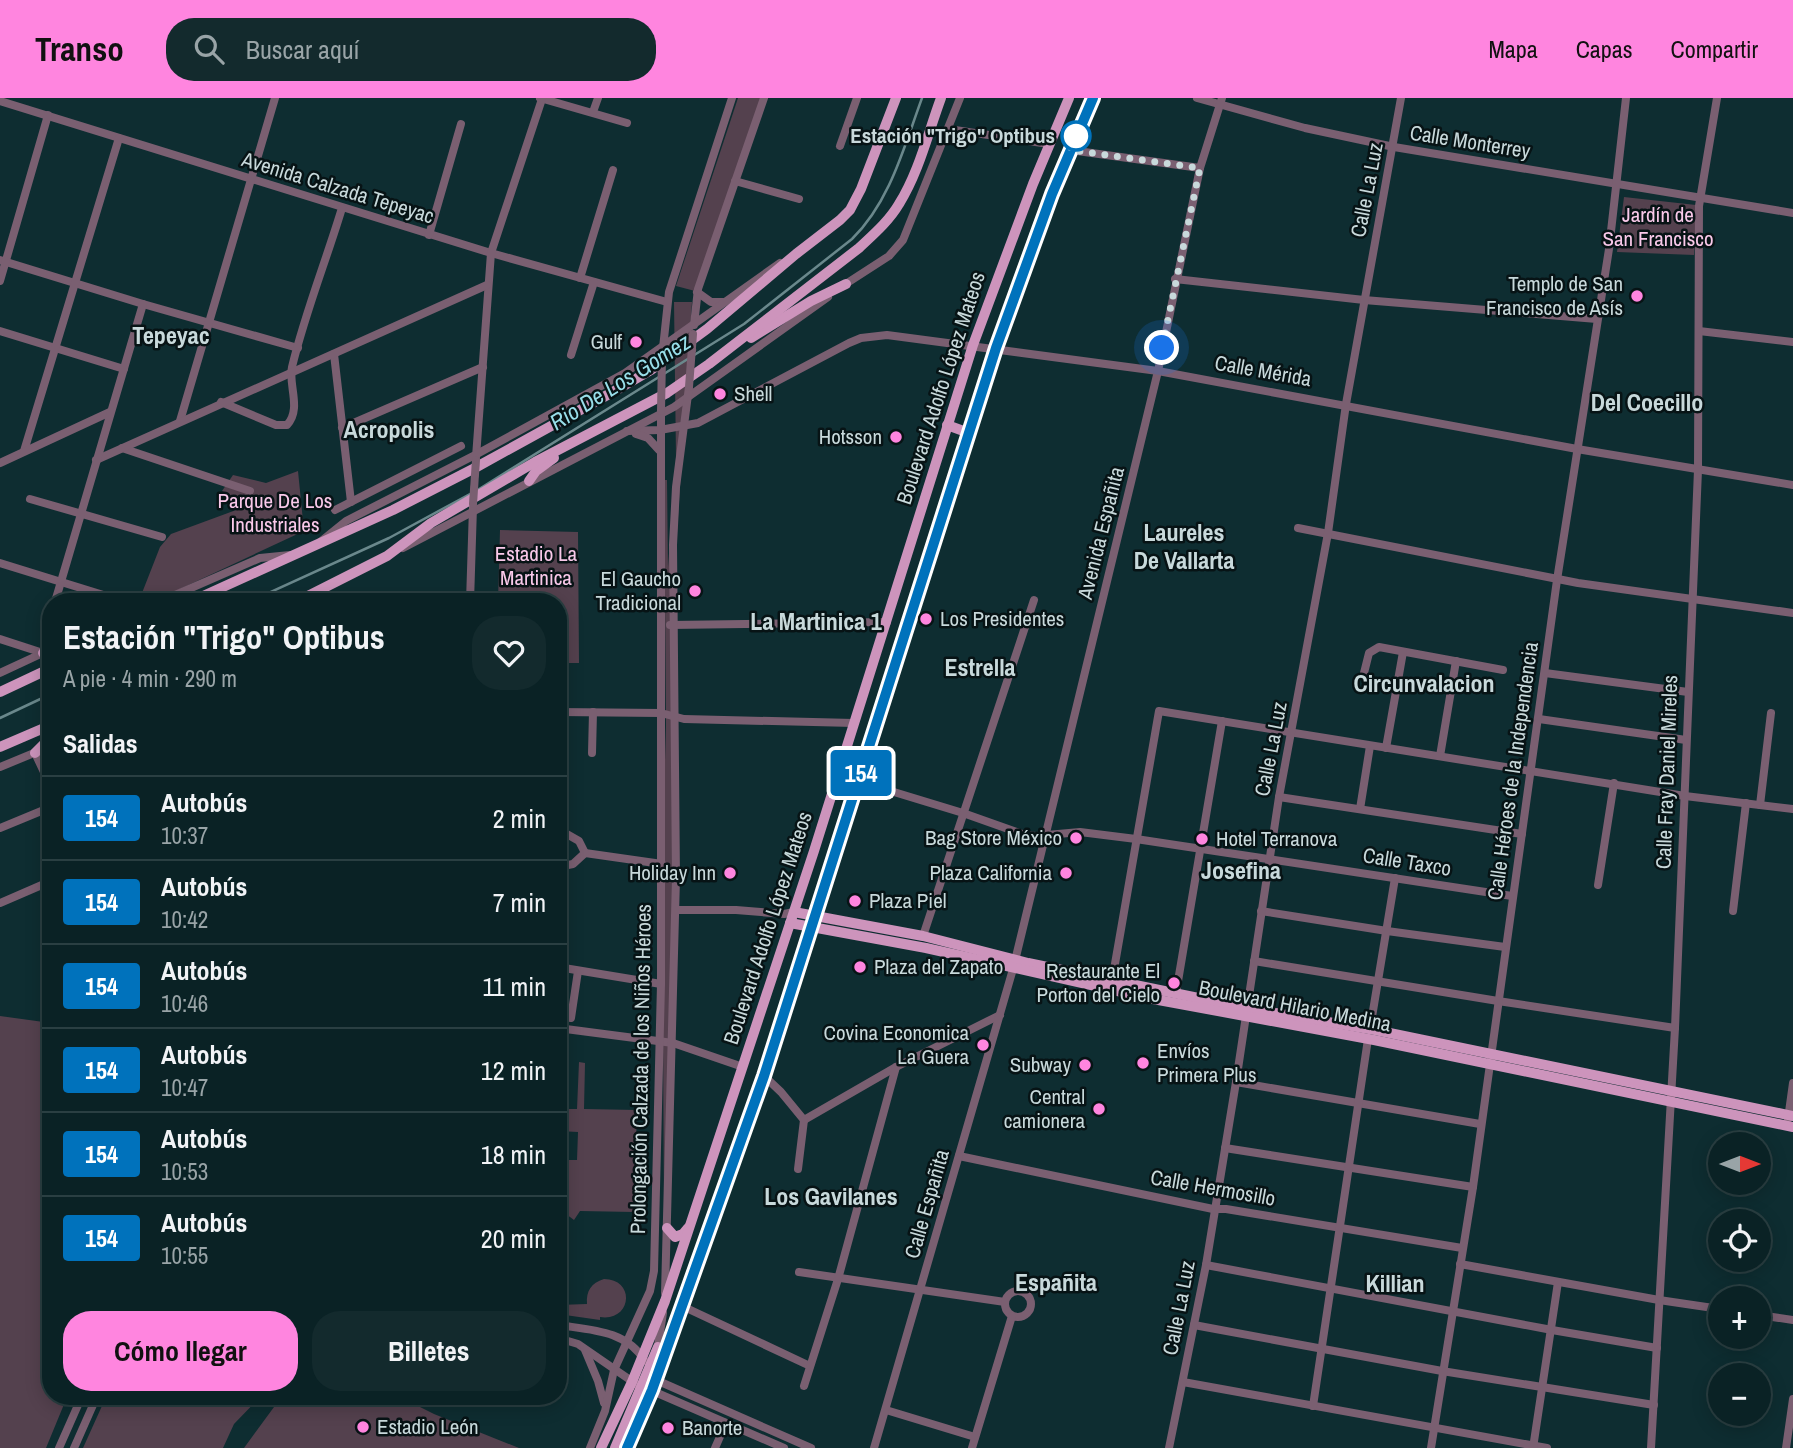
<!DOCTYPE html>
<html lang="es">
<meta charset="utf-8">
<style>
:root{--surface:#0a2225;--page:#132a2d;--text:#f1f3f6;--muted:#99a4a7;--line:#2a3f42;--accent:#ff85df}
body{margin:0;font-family:"Archivo Narrow",sans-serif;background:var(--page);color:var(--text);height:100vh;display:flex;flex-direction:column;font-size:26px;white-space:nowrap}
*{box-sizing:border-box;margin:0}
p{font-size:23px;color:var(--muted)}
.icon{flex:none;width:38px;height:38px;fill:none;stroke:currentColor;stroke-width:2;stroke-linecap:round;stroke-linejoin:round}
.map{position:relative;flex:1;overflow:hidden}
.side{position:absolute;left:42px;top:495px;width:525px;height:812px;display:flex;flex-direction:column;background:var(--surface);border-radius:28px;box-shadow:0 4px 18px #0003,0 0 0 2px var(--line)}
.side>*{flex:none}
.badge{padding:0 14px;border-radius:5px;font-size:24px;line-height:46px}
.needle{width:46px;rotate:90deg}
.tools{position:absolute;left:1708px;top:1034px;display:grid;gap:14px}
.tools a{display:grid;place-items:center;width:63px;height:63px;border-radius:50%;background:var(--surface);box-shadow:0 4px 18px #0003,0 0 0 2px var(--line);font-size:35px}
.you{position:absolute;width:35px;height:35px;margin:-18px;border:5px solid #fff;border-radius:50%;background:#1a73e8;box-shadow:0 0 0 10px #1a73e833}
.map>.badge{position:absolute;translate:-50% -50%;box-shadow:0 0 0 4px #fff}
h2{padding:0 21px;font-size:26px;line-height:63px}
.round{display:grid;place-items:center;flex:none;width:74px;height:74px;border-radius:28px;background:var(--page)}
.headline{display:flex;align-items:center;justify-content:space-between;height:119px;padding:0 21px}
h1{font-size:33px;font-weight:700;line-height:52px}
.primary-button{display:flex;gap:14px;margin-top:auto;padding:14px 21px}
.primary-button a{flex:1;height:80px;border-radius:28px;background:var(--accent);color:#111;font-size:28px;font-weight:700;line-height:80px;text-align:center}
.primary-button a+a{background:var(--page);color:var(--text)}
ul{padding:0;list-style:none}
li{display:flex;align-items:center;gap:21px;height:84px;padding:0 21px;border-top:2px solid var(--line)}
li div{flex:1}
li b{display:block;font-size:26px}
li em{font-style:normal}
li .badge{min-width:77px;font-weight:700;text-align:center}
header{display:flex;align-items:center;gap:42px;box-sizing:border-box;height:98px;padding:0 35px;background:var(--accent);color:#111}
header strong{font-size:33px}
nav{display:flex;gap:38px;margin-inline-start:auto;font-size:24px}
.search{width:490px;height:63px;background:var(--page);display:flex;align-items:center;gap:18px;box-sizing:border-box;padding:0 24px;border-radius:28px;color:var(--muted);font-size:26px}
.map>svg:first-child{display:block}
.green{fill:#54414e}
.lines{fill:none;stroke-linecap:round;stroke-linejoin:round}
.stream{stroke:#6a888c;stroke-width:2.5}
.minor{stroke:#7a5f71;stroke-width:8}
.major{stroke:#cd94bc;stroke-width:10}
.minor-bridge{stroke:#7a5f71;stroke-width:8}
.line-casing{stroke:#fff;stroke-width:16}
.line{stroke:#0072bc;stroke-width:10}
.walk{stroke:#c8d9db;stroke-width:7;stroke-dasharray:0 12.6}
.stop-dot{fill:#fff;stroke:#0072bc;stroke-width:3.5}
.poi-dot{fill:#ff85df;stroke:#071315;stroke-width:2.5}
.labels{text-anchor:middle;stroke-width:5;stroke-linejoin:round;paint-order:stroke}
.stop-label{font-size:21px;font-weight:bold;fill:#c8d9db;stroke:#071315;text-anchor:end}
.street-label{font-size:21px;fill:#c8d9db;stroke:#071315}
.park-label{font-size:21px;fill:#fac9ea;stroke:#071315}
.poi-label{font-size:21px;fill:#c8d9db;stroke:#071315;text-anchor:end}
.water-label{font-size:23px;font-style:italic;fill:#98dee9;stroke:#071315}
.quarter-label{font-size:24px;font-weight:bold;fill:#c8d9db;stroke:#071315}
</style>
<header>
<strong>Transo</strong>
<div class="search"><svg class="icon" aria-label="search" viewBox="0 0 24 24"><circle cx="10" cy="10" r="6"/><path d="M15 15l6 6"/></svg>Buscar aquí</div>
<nav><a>Mapa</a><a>Capas</a><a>Compartir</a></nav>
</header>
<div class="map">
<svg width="1793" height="1350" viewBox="0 0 1793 1350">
<rect width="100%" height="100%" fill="#0e2d31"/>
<!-- green -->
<g class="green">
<path d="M738,0H761L695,193L676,188Z"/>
<path d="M1624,99L1696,107L1694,157L1617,154Z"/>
<path d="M674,204H692L677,435L675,723L664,1109L662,766L666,627L664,382H667L668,469L676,360Z"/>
<path d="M298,373L304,433L152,504L142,495L160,449L171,436L247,408L222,393L233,377L266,385Z"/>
<path d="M500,432L578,434L579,565H558V504H498Z"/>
<path d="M0,918L51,925V1298L67,1299L46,1350H0Z"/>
<path d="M579,964L585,965L584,1011L637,1012L634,1114L580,1113L574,1122L566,1116L558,1114V1062H577L578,1034L558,1033V1025H566L567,1011H577Z"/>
<path d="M604,1181C636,1181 632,1224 600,1219V1222L558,1216V1207L587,1206C586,1193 591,1185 604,1181Z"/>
<path d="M106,1299V1298L260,1299L234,1326L223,1350H83Z"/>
<path d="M288,1299H400L434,1316L519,1350H244L274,1309Z"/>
</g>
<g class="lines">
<!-- stream -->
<g class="stream">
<path d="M476,393L744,226L852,141C890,104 904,49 922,0"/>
<path d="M249,504L389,440L470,396"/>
<path d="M0,620L51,596"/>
</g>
<!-- minor -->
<g class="minor">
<path d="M540,0L627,25"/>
<path d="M1197,0L1305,30L1394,49L1793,115"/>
<path d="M0,3L491,155L667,204"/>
<path d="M593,14L598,0"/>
<path d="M948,31L1049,46"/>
<path d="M840,48L857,0"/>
<path d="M1070,52L1200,70"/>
<path d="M735,83L799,101"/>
<path d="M429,137L461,26"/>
<path d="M0,162L143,206L298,250"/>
<path d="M580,180L613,72"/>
<path d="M1175,181L1364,202L1597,221"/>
<path d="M0,183L48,17"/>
<path d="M841,189L889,158L903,142L960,0"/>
<path d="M697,194L711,204H723"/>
<path d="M694,227L698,191L764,0"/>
<path d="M0,233L124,271"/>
<path d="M1699,233L1793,244"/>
<path d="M663,250L669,194L732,0"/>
<path d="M334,256L351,404"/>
<path d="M571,257L594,184"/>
<path d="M221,304L276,327H287C302,311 288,287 292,269C305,215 326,163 342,110"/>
<path d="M180,323L275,0"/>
<path d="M342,330L483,269"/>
<path d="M627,333L660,332L698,325L849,245L861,240L887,237L1158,273L1577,351L1793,387"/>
<path d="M636,336L648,340L659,352"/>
<path d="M122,350L250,393"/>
<path d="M24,353L119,40"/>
<path d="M476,359L491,155L542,1"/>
<path d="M96,362L487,187"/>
<path d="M0,365L110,314"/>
<path d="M30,401L162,439"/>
<path d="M335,412L461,348"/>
<path d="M1298,430L1578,485L1793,515"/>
<path d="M320,444L346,423L477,356L625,275L780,165"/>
<path d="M403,450L674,309L828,199"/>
<path d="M0,465L126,504"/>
<path d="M55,504L143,206"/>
<path d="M159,504L260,460L290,457"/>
<path d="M470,504L473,409"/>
<path d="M670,527L887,524"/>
<path d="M0,541L43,555L51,523"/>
<path d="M0,575L45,554"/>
<path d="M1364,575L1369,555L1379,549L1503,572"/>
<path d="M1545,575L1688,594"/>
<path d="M558,614L661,615L684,621L854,625"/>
<path d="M1539,621L1686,642"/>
<path d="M1386,650L1403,554"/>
<path d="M35,655L51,689"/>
<path d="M592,655L593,614"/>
<path d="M1440,658L1456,563"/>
<path d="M0,669L51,648"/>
<path d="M838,677L963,715L1025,737L1036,738L1080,734L1136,741L1512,798"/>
<path d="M1279,699L1522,736"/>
<path d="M1760,707L1771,615"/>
<path d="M1360,711L1370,648"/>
<path d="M0,730L51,709"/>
<path d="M565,735L579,743L585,755"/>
<path d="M585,755L662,766"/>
<path d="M558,769L573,766L585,755"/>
<path d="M1598,787L1614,685"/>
<path d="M0,805L51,783"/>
<path d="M676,812H736L784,816L794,814"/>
<path d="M1261,813L1387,833L1505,849"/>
<path d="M1733,813L1746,705"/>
<path d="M923,838L1034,502"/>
<path d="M1254,863L1498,903L1675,930"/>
<path d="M558,869L661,886"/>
<path d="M1112,883L1159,613L1685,698L1793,711"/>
<path d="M1176,895L1222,623"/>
<path d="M571,920L578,873"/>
<path d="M558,930L673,945L743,969"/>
<path d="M1370,931L1395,780"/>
<path d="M764,978L781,994L804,1022"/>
<path d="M1236,984L1480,1026"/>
<path d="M1788,1021L1793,985"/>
<path d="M804,1022L896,969L1000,917"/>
<path d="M1225,1050L1473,1089"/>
<path d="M959,1058L1213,1111H1226L1462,1150"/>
<path d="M798,1071L804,1022"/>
<path d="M1460,1166L1659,1202L1720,1211"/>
<path d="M1206,1167L1552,1232L1657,1250"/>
<path d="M799,1174L1005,1204"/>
<circle cx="1018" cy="1206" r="13"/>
<path d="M665,1195L676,780L673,447L676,389L689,289"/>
<path d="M682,1208L810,1268"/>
<path d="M1759,1217L1793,1222"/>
<path d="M558,1227C591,1232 626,1232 645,1263"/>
<path d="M1194,1227L1442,1273L1654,1307"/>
<path d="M558,1240L578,1246L636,1286"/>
<path d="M585,1252L598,1283L604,1305"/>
<path d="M657,1254L663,1215"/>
<path d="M652,1278L656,1282L811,1350"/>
<path d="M1183,1284L1547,1350"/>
<path d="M804,1288L838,1181L896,969"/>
<path d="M648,1291L784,1350"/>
<path d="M1313,1308L1368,941"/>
<path d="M886,1312L975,1339"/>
<path d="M59,1350L82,1298"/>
<path d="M74,1350L97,1298"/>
<path d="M590,1350L605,1313L614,1272L650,1193L654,1173L661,886V313"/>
<path d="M715,1350L726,1325"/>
<path d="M874,1350L1013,871L1158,273L1200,70L1222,0"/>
<path d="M972,1350L1012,1218"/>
<path d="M1169,1350L1206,1167L1236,984L1279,699L1328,435L1346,306L1401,0"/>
<path d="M1431,1350L1473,1089L1557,482L1609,151L1626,0"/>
<path d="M1533,1350L1558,1184"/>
<path d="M1651,1350L1675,930L1698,372L1699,108L1717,0"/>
<path d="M1786,1350L1793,1301"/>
</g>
<!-- major -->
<g class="major">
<path d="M751,240L811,203L846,186"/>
<path d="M947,327L969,335"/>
<path d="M529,383L536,373L554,360"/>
<path d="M190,504L393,412L473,371L620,290L651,272L707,231L796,156L840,122L850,112L861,91L896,0"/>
<path d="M296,504L387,458L431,425L535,364L667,295L709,266L859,150C874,136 889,123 899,106C919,74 928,35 941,0"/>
<path d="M43,555L51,554"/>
<path d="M0,594L51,570"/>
<path d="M0,649L51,627"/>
<path d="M35,655L51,639"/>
<path d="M794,814L923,838L1028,865L1247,910L1375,932L1793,1018"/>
<path d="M790,825L926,850L1153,901L1374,942L1793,1029"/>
<path d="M667,1130L675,1139L683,1136L688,1130"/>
<path d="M601,1350L632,1284L665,1203L814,753L973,247L1033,86L1069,0"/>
<path d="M615,1350L658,1249"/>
<path d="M627,1350L652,1292L764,978L996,250L1052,96L1093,0"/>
</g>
<!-- minor-bridge -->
<g class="minor-bridge">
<path d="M681,242L692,252"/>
<path d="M689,289L693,236"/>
<path d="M661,313L662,260"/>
<path d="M473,406L476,362"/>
</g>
</g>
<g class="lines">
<defs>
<path id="line" d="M627,1350L652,1292L764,978L996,250L1052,96L1093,0"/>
</defs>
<!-- line casing -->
<use href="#line" class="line-casing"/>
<!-- line -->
<use href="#line" class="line"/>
<!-- walk -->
<path class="walk" d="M1076,38L1070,52L1200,70L1162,250"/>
</g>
<!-- markers -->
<circle class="stop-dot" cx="1076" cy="38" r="14"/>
<g class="poi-dot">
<circle cx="1637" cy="198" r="7"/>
<circle cx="636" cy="244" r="7"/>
<circle cx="720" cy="296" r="7"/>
<circle cx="896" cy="339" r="7"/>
<circle cx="695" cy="493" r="7"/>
<circle cx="926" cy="521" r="7"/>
<circle cx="1076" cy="740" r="7"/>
<circle cx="1202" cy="741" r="7"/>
<circle cx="730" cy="775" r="7"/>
<circle cx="1066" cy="775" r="7"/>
<circle cx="855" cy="803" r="7"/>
<circle cx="860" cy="869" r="7"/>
<circle cx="1174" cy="885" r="7"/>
<circle cx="983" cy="947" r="7"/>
<circle cx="1143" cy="965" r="7"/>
<circle cx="1085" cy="967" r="7"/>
<circle cx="1099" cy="1011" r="7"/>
<circle cx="363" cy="1329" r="7"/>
<circle cx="668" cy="1330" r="7"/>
</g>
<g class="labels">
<!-- stop labels -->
<g class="stop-label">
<text x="1055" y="45">Estación "Trigo" Optibus</text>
</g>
<!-- street labels -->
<g class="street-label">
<text transform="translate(1470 44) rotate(9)" y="7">Calle Monterrey</text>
<text transform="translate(338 90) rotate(17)" y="7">Avenida Calzada Tepeyac</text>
<text transform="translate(1367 92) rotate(-79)" y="7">Calle La Luz</text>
<text transform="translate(1263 273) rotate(10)" y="7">Calle Mérida</text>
<text transform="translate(941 290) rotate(-72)" y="7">Boulevard Adolfo López Mateos</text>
<text transform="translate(1101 435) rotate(-76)" y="7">Avenida Españita</text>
<text transform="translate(1271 651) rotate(-79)" y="7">Calle La Luz</text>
<text transform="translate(1513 673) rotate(-82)" y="7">Calle Héroes de la Independencia</text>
<text transform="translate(1667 674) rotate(-88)" y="7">Calle Fray Daniel Mireles</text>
<text transform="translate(1407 764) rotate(9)" y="7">Calle Taxco</text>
<text transform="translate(768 830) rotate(-72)" y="7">Boulevard Adolfo López Mateos</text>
<text transform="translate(1295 908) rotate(11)" y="7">Boulevard Hilario Medina</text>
<text transform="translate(641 971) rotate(-89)" y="7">Prolongación Calzada de los Niños Héroes</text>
<text transform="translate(1213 1090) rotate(10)" y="7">Calle Hermosillo</text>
<text transform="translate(927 1106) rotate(-74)" y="7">Calle Españita</text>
<text transform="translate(1179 1210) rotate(-79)" y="7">Calle La Luz</text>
</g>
<!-- park labels -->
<g class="park-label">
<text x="1658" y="124">Jardín de<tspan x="1658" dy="24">San Francisco</tspan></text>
<text x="275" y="410">Parque De Los<tspan x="275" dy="24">Industriales</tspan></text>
<text x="536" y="463">Estadio La<tspan x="536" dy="24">Martinica</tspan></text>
</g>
<!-- poi labels -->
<g class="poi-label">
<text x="1623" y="193">Templo de San<tspan x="1623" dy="24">Francisco de Asís</tspan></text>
<text x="622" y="251">Gulf</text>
<text x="734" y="303" text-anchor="start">Shell</text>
<text x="882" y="346">Hotsson</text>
<text x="681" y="488">El Gaucho<tspan x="681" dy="24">Tradicional</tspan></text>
<text x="940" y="528" text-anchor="start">Los Presidentes</text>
<text x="1062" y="747">Bag Store México</text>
<text x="1216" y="748" text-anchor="start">Hotel Terranova</text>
<text x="716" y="782">Holiday Inn</text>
<text x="1052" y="782">Plaza California</text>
<text x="869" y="810" text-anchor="start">Plaza Piel</text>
<text x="874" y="876" text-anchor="start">Plaza del Zapato</text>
<text x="1160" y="880">Restaurante El<tspan x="1160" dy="24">Porton del Cielo</tspan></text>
<text x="969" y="942">Covina Economica<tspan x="969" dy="24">La Guera</tspan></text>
<text x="1157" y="960" text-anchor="start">Envíos<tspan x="1157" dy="24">Primera Plus</tspan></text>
<text x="1071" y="974">Subway</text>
<text x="1085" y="1006">Central<tspan x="1085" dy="24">camionera</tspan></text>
<text x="377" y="1336" text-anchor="start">Estadio León</text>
<text x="682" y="1337" text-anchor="start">Banorte</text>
</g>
<!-- water labels -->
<g class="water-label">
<text transform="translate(620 284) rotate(-32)" y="8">Rio De Los Gomez</text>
</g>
<!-- quarter labels -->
<g class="quarter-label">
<text x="171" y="246">Tepeyac</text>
<text x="1647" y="313">Del Coecillo</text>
<text x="389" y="340">Acropolis</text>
<text x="1184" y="443">Laureles<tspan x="1184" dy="28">De Vallarta</tspan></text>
<text x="816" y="532">La Martinica 1</text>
<text x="980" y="578">Estrella</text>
<text x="1424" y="594">Circunvalacion</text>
<text x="1241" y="781">Josefina</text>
<text x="831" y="1107">Los Gavilanes</text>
<text x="1056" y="1193">Españita</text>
<text x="1395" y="1194">Killian</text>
</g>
</g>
</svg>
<div class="tools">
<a><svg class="needle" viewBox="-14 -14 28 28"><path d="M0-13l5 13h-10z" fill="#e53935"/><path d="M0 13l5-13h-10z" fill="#99a4a7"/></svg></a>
<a><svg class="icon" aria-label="locate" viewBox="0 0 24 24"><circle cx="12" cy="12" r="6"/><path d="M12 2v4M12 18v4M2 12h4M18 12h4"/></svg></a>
<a>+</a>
<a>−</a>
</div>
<div class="you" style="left:1162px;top:250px"></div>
<b class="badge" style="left:861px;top:675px;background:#0072bc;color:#fff">154</b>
<section class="side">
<div class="headline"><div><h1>Estación &quot;Trigo&quot; Optibus</h1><p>A pie · 4 min · 290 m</p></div><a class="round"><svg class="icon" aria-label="heart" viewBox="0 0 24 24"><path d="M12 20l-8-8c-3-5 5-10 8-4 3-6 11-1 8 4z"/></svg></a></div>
<h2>Salidas</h2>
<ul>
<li><span class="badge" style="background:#0072bc;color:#fff">154</span><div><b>Autobús</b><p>10:37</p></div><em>2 min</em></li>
<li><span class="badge" style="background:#0072bc;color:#fff">154</span><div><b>Autobús</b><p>10:42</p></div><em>7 min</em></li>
<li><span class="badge" style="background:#0072bc;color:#fff">154</span><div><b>Autobús</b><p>10:46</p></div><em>11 min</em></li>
<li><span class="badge" style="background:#0072bc;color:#fff">154</span><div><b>Autobús</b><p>10:47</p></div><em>12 min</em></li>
<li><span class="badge" style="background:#0072bc;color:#fff">154</span><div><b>Autobús</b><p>10:53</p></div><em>18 min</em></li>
<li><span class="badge" style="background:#0072bc;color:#fff">154</span><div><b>Autobús</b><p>10:55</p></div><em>20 min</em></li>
</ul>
<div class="primary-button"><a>Cómo llegar</a><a>Billetes</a></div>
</section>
</div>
